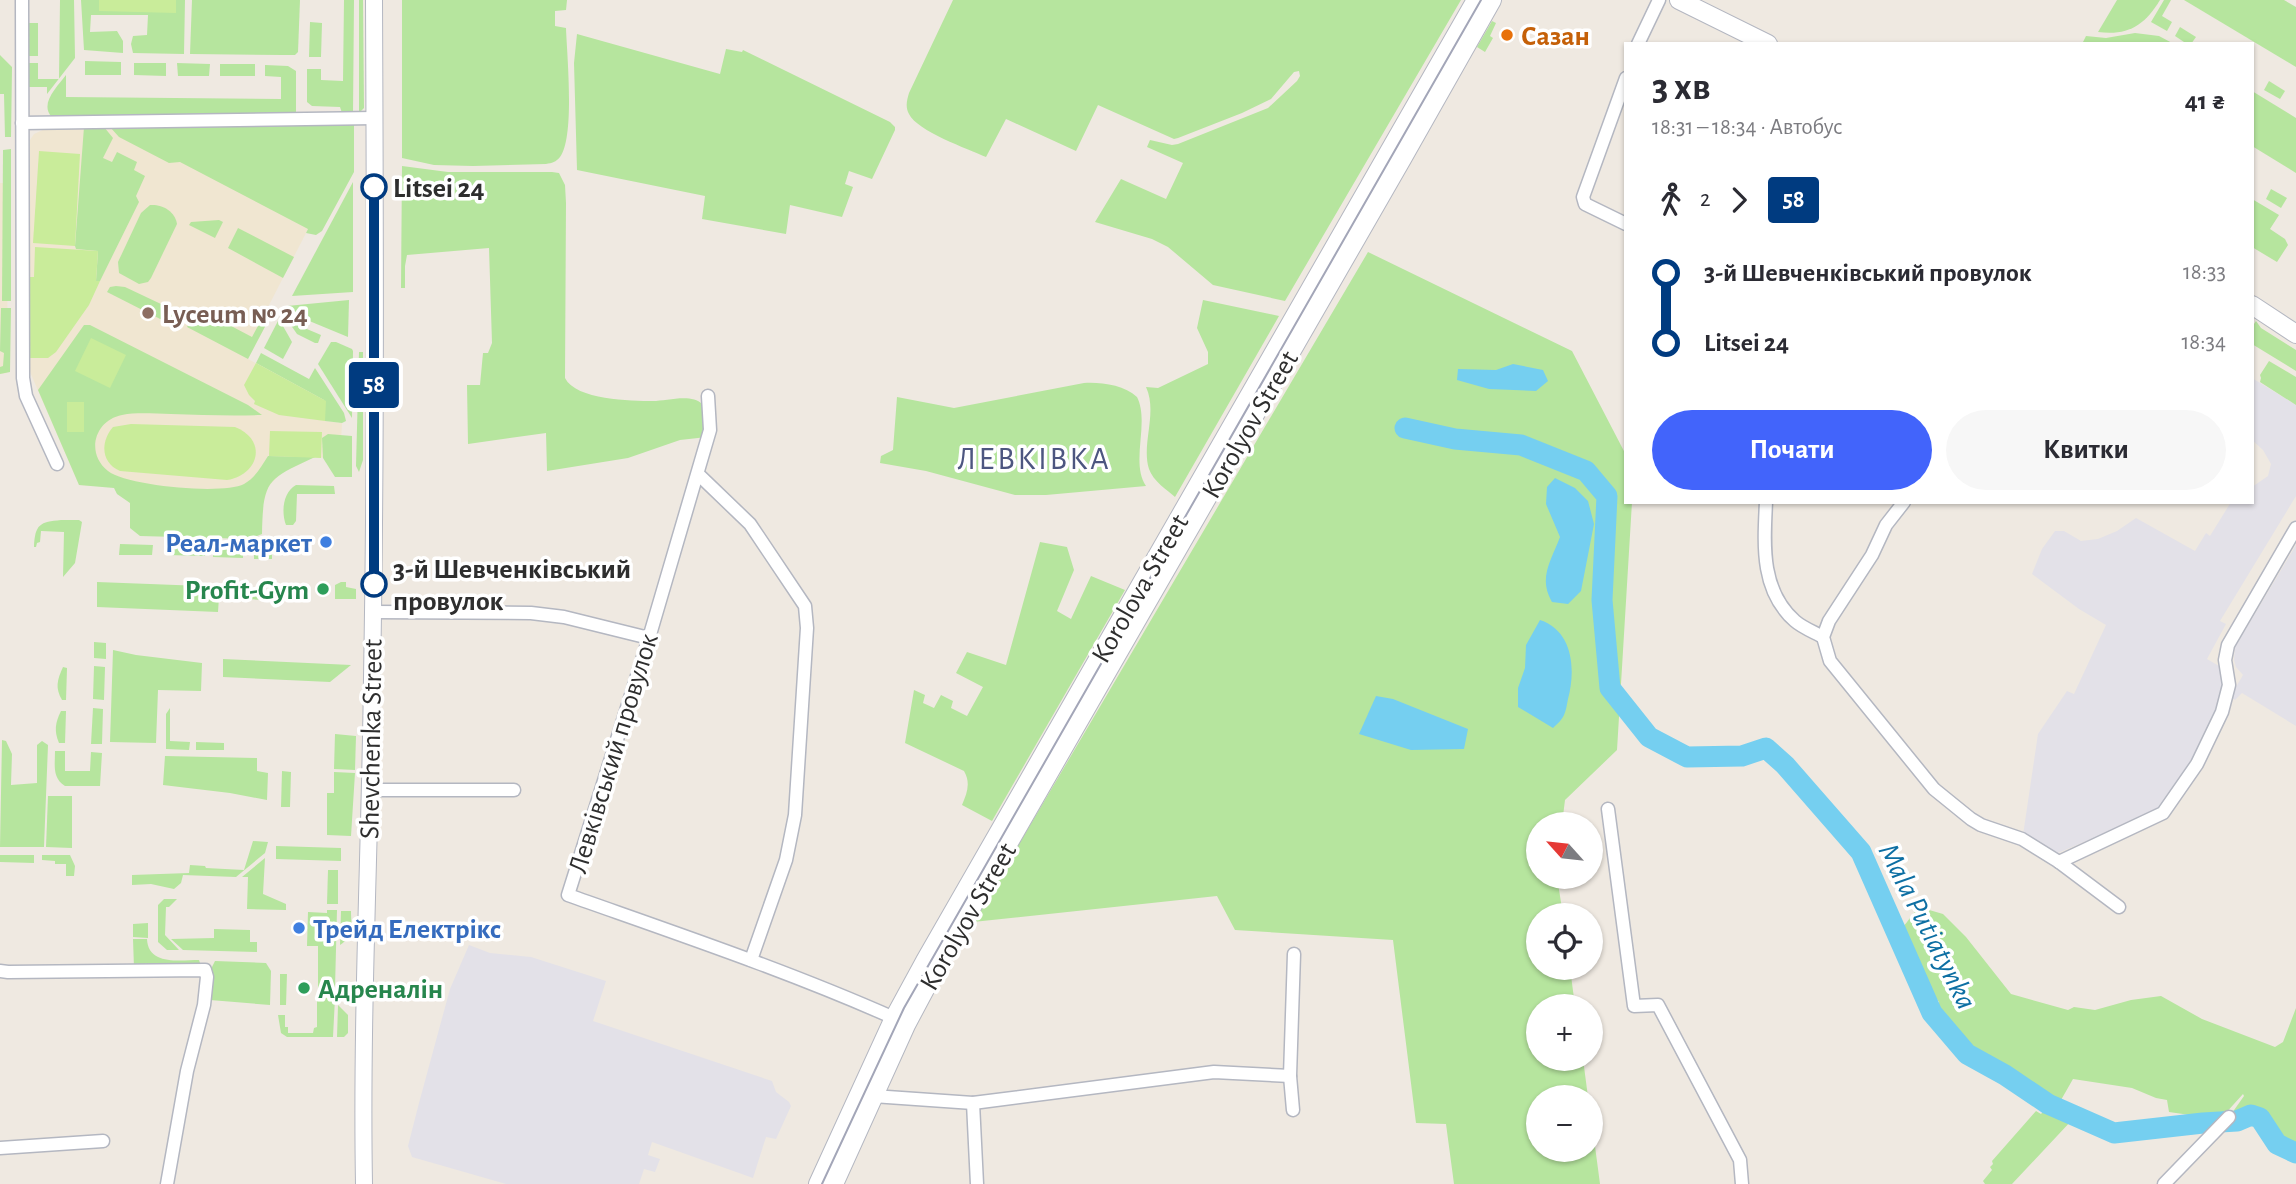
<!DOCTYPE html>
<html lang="uk">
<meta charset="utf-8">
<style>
:root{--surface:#fff;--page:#f7f7f7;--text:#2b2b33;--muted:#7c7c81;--accent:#4264fb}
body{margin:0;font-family:"Alegreya Sans",sans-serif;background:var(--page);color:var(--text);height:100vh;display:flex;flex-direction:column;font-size:26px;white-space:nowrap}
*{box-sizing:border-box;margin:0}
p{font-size:23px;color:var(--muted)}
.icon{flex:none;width:38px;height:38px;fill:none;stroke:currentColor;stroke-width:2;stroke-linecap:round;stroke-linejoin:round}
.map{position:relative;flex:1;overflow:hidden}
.sheet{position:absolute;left:1624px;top:42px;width:630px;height:462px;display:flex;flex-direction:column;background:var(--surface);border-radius:0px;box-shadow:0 2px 5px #0004}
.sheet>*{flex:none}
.badge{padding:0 14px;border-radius:5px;font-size:24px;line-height:46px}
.needle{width:46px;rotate:297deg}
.controls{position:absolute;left:1526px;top:812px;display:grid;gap:14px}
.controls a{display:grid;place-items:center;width:77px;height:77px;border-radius:50%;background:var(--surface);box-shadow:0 2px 5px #0004;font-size:35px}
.map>.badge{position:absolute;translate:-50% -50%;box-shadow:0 0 0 4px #fff}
.legs{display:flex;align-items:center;gap:10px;height:77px;padding:0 28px;font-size:23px}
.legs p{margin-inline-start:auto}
.headline{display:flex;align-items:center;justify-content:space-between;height:119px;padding:0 28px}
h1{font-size:38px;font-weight:700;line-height:52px}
.cta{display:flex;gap:14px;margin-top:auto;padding:14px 28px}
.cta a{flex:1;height:80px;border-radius:42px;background:var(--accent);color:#fff;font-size:28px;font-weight:700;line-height:80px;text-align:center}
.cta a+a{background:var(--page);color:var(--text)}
ul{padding:0 28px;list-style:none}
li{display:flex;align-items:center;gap:24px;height:70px;font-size:26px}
li i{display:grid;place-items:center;width:10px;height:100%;margin:0 9px;background:currentColor}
li i::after{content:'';width:18px;height:18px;margin:-9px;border:5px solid;border-radius:50%;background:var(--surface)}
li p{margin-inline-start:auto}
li:first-child i{background:linear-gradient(#0000 50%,currentColor 0)}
li:last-child i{background:linear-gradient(currentColor 50%,#0000 0)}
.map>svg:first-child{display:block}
.industrial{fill:#e3e1e8}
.education{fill:#f0e6d1}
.green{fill:#b6e59e}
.pitch{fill:#c9ec9a}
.water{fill:#75cff0}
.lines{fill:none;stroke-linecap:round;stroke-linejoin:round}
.river{stroke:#75cff0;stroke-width:21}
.minor-casing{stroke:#b4b7c1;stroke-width:15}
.tertiary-casing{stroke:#b4b7c1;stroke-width:18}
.secondary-casing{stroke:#b4b7c1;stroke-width:20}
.minor{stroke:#fff;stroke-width:12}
.tertiary{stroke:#fff;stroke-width:16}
.secondary{stroke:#fff;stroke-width:18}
.tram{stroke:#a3a6b8;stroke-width:2}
.line-1-casing{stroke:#fff;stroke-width:16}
.line-1{stroke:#003b80;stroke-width:10}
.food-dot{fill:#e8710a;stroke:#fff;stroke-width:2.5}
.stop-1-dot{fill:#fff;stroke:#003b80;stroke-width:3.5}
.education-dot{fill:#8d6e63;stroke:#fff;stroke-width:2.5}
.shop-dot{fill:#3f7fe0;stroke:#fff;stroke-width:2.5}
.leisure-dot{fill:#2e9e5b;stroke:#fff;stroke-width:2.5}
.labels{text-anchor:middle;stroke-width:7;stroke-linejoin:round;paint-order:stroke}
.food-label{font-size:28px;font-weight:bold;fill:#c56008;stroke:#fff;text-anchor:start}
.stop-label{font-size:28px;font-weight:bold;fill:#2e2e2e;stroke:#fff;text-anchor:start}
.education-label{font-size:28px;font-weight:bold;fill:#785e54;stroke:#fff;text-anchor:start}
.street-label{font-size:28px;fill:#2e2e2e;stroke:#fff}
.shop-label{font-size:28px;font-weight:bold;fill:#366cbe;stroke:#fff;text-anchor:end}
.leisure-label{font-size:28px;font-weight:bold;fill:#27864d;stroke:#fff;text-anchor:end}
.water-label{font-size:30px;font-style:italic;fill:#0d6fa3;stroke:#fff}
.quarter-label{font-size:32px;letter-spacing:2px;fill:#4d5680;stroke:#fff}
</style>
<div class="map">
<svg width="2296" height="1184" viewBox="0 0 2296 1184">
<rect width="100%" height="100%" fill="#efe9e1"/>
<!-- industrial -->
<g class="industrial">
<path d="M2252,378L2296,405V496L2220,621L2226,624L2207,659L2219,666L2224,673L2219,706L2192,762L2160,810L2053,855L2023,835L2038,734L2067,691L2074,694L2106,625L2079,609L2032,574L2042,549L2055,531H2064L2081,541L2098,539L2117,531L2136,518L2195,551L2206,533L2210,536L2231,502H2252V487L2268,476L2271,464L2263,450L2252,440Z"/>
<path d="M2296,545V726L2242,693L2235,700L2230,697L2243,675L2236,667L2234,660L2235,647Z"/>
<path d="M469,945L490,953L531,957L606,981L593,1021L772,1081L776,1092L789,1102L791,1106L776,1139L766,1137L753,1178L652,1142L648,1155L660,1159L655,1172L644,1169L639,1184H506L412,1157L408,1146L419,1103L450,989Z"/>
</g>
<!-- education -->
<g class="education">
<path d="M153,126L343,161L266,311L268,321L248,359L326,401L325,421L342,423L340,459L315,457L281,473L268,487L264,501L160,490L79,485L30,372V140L34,134L47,128Z"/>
<path d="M0,183H8L7,373L0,374Z"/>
</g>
<!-- green -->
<g class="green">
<path d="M60,0H74L75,58L47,94V87H27V63H38V79H59Z"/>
<path d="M81,0H185L184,54L133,53L131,44L133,36L147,35L148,15H91L90,32L117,31L123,41V53L84,50Z"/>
<path d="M192,0H300L298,52L295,55H283L190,54Z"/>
<path d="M344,0H354L353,113H342L340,107L312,106L307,102V69H321V80L343,81Z"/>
<path d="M359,0H363L364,108L359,113Z"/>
<path d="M402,0H567L566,10L555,11V26L566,28C567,56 575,137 560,157C556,162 552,163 546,164L473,166L434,165L402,158Z"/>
<path d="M953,0H1461L1285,301L1213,285L1168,247L1152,239L1095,222L1121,179L1166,199L1183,163L1147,147L1150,140L1172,145L1178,144L1268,108L1297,81L1300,76L1299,71L1294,72L1271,99L1242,113L1178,138L1174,139L1098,105L1076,151L1006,119L986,157C968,149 917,131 909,114C905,107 907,100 909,93Z"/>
<path d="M2117,0H2160C2145,25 2128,36 2098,32Z"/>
<path d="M2164,0H2171L2162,16L2172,22L2167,31L2151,22Z"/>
<path d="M2184,0H2284L2296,7V67Z"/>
<path d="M1492,21L1496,23L1490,36L1493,38L1485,52L1477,47Z"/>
<path d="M310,22L322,23L321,57H309Z"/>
<rect x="27" y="23" width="11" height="33"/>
<path d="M2180,27L2196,37L2191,44H2187L2175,36Z"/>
<path d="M2135,33L2159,36L2174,44H2086L2083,42L2086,36L2106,38Z"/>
<path d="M577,34L720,74L726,49L742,52L743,50L890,122L895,127V130L872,179L849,171L845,184L853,187L842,217L790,205L786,234L702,219L705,196L577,170L574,63Z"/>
<path d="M0,55L12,67L11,137H5L4,94H0Z"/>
<path d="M85,61L121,62V75H85Z"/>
<path d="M134,63H166V76L134,75Z"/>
<path d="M177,63L210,64L209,76H178Z"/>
<rect x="220" y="64" width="35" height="12"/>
<path d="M265,65L288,66L296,71V115L52,117C39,104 57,87 66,75V97L281,99V77L265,76Z"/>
<path d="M2269,81L2285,91L2280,99L2264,90Z"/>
<path d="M2252,91L2296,118V173L2252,146Z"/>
<path d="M354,122V172L322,231L316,235L306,233L308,229L180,162L169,163L119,137L110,127Z"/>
<path d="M84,127H104L113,138L103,158L112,162L117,152L137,162L134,170L145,176L136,196L139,202L100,281H96L98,251L76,249L75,246Z"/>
<path d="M11,149V301H2L3,150Z"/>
<path d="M402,166L448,172H552L559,173L565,185L566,203L565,378C576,400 631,401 653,401C666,401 692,393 702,404C708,412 706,428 707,437L680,440L628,458L547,471L546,433L468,444L467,385H480L483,353H488L492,343L489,248L407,255L405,266V288H401Z"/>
<path d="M353,182V292L292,296Z"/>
<path d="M2271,189L2287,198L2281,208L2266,199Z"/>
<path d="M2252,199L2279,215L2270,229L2285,239L2288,245L2277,262L2252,247Z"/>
<path d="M150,205C162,204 175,211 177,224L151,278L148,282L139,284L119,273L118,262L141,213Z"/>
<path d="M219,220L223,222L215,238L189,225L191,222Z"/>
<path d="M238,228L294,257L283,278L228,248Z"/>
<path d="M1368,252L1572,351L1626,455V502H1632L1617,750L1565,800L1562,824H1538V877H1557L1563,915H1538V968H1570L1575,1006H1538V1059H1583L1588,1097H1538V1150H1591V1116L1600,1184H1454L1446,1124L1416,1123L1393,940L1235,930L1217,896L973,922Z"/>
<path d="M116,286L125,287L180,313L174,326L107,292L110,287Z"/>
<path d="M349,300L348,337L290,313L287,306Z"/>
<path d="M1203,300L1279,316L1175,497C1167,490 1153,481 1149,469C1141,444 1158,413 1146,387L1158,388L1208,364V352L1197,328Z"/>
<path d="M1,308H11L10,372L0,374V367L3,366L4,353L0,351Z"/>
<path d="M197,308L252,337L266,311L268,321L248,359L187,327Z"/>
<path d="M279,319L292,342L283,359L264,348Z"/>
<path d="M288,321L321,335L318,343H315L297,334Z"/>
<path d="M2256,321L2261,328L2296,350V371L2252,344V327Z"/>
<path d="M84,325H90L248,405L262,415C231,416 201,415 171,414C155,414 138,412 122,415C95,420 85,453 108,471C127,486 223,495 244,484C255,478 261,467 268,456L315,457C268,479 263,479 262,534L250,539L140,536L130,528V503L117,494L114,488L79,485L38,390Z"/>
<path d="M331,342H336L352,349L353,351L352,418L318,364Z"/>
<path d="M359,352H363V460L359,472L356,466Z"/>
<path d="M261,353L309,379L315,368L344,413L346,421L342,423L325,421L324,400L256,363Z"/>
<path d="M2269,361L2296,377V405L2260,382L2261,378L2260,375Z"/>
<path d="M1084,383C1101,382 1124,385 1137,397C1150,423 1130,462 1146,486L1046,495H1015L926,471L880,463L881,456L893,450L897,397L954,408Z"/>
<path d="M328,434L352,436V477H335L323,458L322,438Z"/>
<path d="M296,485L334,486L335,494H297L296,521L293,525H286C281,512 283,492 296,485Z"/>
<path d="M61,520H79L82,522L75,563L63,577L64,532L41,531L40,542L37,543L36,547H34C35,524 40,522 61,520Z"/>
<path d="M1040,542L1067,547L1074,570L1057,611L1071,619L1091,576L1125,590L992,821L962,805C967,793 971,783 964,771L905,743L914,690L925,695L923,703L934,708L941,695L953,701L951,708L967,716L983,687L956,673L967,652L1006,665Z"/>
<path d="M120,544L153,545L152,555H119Z"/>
<path d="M167,546H205V556L167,555Z"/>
<path d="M213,547L243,548V558L213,557Z"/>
<rect x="254" y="548" width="18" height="11"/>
<path d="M97,582L255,588L262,593V600L219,597L218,612L97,607Z"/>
<path d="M341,582H346V587L356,589V599H335V585Z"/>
<path d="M94,642L106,643V659L94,658Z"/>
<path d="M113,650L136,655L202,663L201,691L158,690L156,743L110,742Z"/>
<path d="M223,659L351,665L330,682L223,677Z"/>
<path d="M94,666L105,667L104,700L93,699Z"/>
<path d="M63,667L67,668L66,700H62C55,688 57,680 63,667Z"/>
<path d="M93,708L103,709L102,744H91Z"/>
<path d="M170,708V741L190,742L189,750L166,749V714Z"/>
<path d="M61,711H66L65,743H59C54,731 55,723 61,711Z"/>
<path d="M335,734L356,736L355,770L334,769Z"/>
<path d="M2,740L6,741L12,754L11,785L37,783V745L42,741L48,745L44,847H0Z"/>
<path d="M196,742L224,743V750H196Z"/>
<path d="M55,751H65V771H90L91,752L102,753L100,786H65C52,778 55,765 55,751Z"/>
<path d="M165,756L257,758V771L268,773L267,800L230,793L163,785Z"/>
<path d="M282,771L291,772L290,807H281Z"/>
<path d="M334,772L355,773L351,836L327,835V793H334Z"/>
<path d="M48,796H72V848L46,847Z"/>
<path d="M253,841L268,842L265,853L236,877L183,875L181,883L174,889L151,884L132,885V875L189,873L190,865L205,866L206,868L244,870Z"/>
<path d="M276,846L341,848V861L276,859Z"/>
<path d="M0,855H34V863L0,862Z"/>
<path d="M42,855H70L75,866L74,876H66V864H55V861L42,860Z"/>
<path d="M265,858L263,894L286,904V910L247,909L248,877H242Z"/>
<path d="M328,870H338V904H327Z"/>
<path d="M164,899H177L169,907H166L165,935L179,950H167L158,942V905Z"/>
<path d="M1919,907L1943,914L1966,937L2011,994L2068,1010L2074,1007L2095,1010L2131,1000L2161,996L2202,1019L2275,1047L2283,1042L2296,1008V1145L2278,1136C2272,1124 2268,1106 2250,1110C2243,1112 2240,1114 2232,1113L2244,1096L2243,1094L2224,1115L2197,1116L2169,1112L2167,1100L2156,1098L2132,1088L2073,1079L2061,1100L2072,1105L2066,1118L2072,1120L2012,1184H1985L1983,1181L1992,1170L1990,1167L1993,1164L1992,1161L2036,1111L2041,1114L2048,1106L2051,1108L2055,1100L2026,1079L1974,1053L1950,1023L1939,1017V1002L1921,977L1912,956L1905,948L1898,932C1907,924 1911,915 1919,907Z"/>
<path d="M327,910H337L335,988H318V946H307L308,912L327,913Z"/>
<path d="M341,911H351C351,927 355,935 340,945Z"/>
<path d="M148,923V938L133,937V924Z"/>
<path d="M214,929L250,930V942H257V952L183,950L171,939L214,938Z"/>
<path d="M133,939H147C148,966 181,960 199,960L201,966L134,968Z"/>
<path d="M215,961L266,963L271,971L270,1005L210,1000L212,967Z"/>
<path d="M280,974H287L286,1005H280Z"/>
<path d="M317,998H335L333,1037H287L281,1033L278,1015H285V1027H288V1033H313L314,1028L317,1027Z"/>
<path d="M338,1005L348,1015V1033L344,1037H337Z"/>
</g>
<!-- pitch -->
<g class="pitch">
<path d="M99,0H176V13L99,11Z"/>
<path d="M39,151L80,154L75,246L33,243Z"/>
<path d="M35,247L98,251L96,281H100L89,305L56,352L48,358H30V277H34Z"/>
<path d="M91,338L126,355L110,388L75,371Z"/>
<path d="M256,363L326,401L325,421L279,415L254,404L255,401L249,395L244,385Z"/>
<rect x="67" y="402" width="17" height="30"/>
<path d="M131,424L235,427C268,440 259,475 227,480L120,471C101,463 100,442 113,427Z"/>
<path d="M270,431L322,432L321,458L269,456Z"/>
</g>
<!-- water -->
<g class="water">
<path d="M1513,364L1543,370L1548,381L1536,391L1489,389L1457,380L1458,369L1496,370Z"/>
<path d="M1555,478L1575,488L1588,501L1594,524L1581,591L1568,604L1552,602C1538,578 1551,561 1560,537L1546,504L1547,487Z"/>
<path d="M1540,620C1573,631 1576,669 1568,699C1567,704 1566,711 1564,715C1562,720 1557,724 1553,728L1518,707V688L1525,668L1526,645Z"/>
<path d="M1376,696L1393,699L1468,729L1464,749L1411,750L1359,734Z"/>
</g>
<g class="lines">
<!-- river -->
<path class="river" d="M1405,428L1455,439L1521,445L1586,471L1607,496L1602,600L1610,688L1649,737L1687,757L1742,756L1766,748L1785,765L1861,852L1932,1013L1967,1054L2005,1075L2048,1104L2114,1133L2203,1123L2237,1121L2251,1115L2260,1118L2277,1144L2296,1153"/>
<defs>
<g id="minor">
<path d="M22,0L23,378L26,396L57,464"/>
<path d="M1638,44L1659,0"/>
<path d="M1626,78L1583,197L1585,204L1626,224"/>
<path d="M22,123L375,118"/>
<path d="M708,396L710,430L649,638L568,895C678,934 788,971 894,1018"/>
<path d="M698,474L750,524L805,606L807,628L795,815L786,860L751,960"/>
<path d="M1766,502C1764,544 1760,590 1795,621C1803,628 1814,632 1823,637"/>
<path d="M1904,502L1886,525L1872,555L1829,621L1823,637L1830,661L1934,789L1971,819L1981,825L2022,839L2059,862L2119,907"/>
<path d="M373,612L531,613L564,617L649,638"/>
<path d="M370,790H514"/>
<path d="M1608,809L1634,1006L1658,1005L1740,1160L1742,1184"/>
<path d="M2059,862L2163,813L2197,764L2222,712L2229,685L2225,660L2228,645L2296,528"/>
<path d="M0,971L8,972L205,970L207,977L204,1005L187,1071L167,1184"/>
<path d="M867,1094L873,1096L973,1103L1214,1072L1290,1076"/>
<path d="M973,1103L977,1184"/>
<path d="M1293,1110L1290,1076L1294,954"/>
<path d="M0,1148L103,1141"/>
<path d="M2164,1184L2229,1117"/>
</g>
<path id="tertiary" d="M364,1184C361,1015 370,847 372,678C376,452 375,226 374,0"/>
<g id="secondary">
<path d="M1679,0L1768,44"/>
<path d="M2252,305L2296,334"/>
<path d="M818,1184L894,1018L925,961L1476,0"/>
<path d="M834,1184L906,1025L931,978L1402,159L1492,0"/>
</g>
</defs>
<!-- minor casing -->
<use href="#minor" class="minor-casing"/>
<!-- tertiary casing -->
<use href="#tertiary" class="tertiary-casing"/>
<!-- secondary casing -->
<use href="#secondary" class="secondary-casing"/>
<!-- minor -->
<use href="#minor" class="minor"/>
<!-- tertiary -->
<use href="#tertiary" class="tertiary"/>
<!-- secondary -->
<use href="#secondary" class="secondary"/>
<!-- tram -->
<path class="tram" d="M822,1184L904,1008L1481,0"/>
</g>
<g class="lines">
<defs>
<path id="line-1" d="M374,584V187"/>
</defs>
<!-- line-1 casing -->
<use href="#line-1" class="line-1-casing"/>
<!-- line-1 -->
<use href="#line-1" class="line-1"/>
</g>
<!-- markers -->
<circle class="food-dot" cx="1507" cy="35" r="7"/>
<g class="stop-1-dot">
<circle cx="374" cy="187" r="12"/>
<circle cx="374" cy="584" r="12"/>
</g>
<circle class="education-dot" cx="148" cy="313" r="7"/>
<g class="shop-dot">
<circle cx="326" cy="542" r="7"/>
<circle cx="299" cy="928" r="7"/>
</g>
<g class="leisure-dot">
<circle cx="323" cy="589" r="7"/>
<circle cx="304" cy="988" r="7"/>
</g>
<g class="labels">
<!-- food labels -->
<g class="food-label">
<text x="1521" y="45">Сазан</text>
</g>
<!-- stop labels -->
<g class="stop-label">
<text x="393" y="197">Litsei 24</text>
<text x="393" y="578">3-й Шевченківський<tspan x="393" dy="32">провулок</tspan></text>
</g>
<!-- education labels -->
<g class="education-label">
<text x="162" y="323">Lyceum № 24</text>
</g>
<!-- street labels -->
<g class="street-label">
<text transform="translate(1249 424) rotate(-60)" y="10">Korolyov Street</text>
<text transform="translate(1139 588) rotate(-60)" y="10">Korolova Street</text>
<text transform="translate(370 739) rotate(-89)" y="10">Shevchenka Street</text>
<text transform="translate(612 753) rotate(-73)" y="10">Левківський провулок</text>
<text transform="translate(967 916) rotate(-60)" y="10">Korolyov Street</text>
</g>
<!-- shop labels -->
<g class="shop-label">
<text x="312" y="552">Реал-маркет</text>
<text x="313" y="938" text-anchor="start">Трейд Електрікс</text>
</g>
<!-- leisure labels -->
<g class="leisure-label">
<text x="309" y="599">Profit-Gym</text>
<text x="318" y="998" text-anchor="start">Адреналін</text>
</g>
<!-- water labels -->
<g class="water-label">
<text transform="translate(1928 926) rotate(63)" y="10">Mala Putiatynka</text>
</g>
<!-- quarter labels -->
<g class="quarter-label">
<text x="1034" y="469">ЛЕВКІВКА</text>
</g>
</g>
</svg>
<div class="controls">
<a><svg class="needle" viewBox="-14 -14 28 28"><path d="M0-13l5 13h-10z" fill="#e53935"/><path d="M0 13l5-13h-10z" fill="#7c7c81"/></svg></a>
<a><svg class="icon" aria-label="locate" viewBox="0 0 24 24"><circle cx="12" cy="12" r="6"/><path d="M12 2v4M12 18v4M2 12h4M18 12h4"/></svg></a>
<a>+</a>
<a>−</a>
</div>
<b class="badge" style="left:374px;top:385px;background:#003b80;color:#fff">58</b>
<section class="sheet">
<div class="headline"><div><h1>3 хв</h1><p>18:31 – 18:34 · Автобус</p></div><b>41 ₴</b></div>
<div class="legs"><svg class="icon" aria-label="walk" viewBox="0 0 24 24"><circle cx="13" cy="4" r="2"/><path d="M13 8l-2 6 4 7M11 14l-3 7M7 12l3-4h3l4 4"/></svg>2<svg class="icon" aria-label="forward" viewBox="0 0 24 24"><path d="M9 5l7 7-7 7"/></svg><b class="badge" style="background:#003b80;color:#fff">58</b></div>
<ul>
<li><i style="color:#003b80"></i><b>3-й Шевченківський провулок</b><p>18:33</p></li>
<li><i style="color:#003b80"></i><b>Litsei 24</b><p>18:34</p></li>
</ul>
<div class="cta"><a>Почати</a><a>Квитки</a></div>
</section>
</div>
